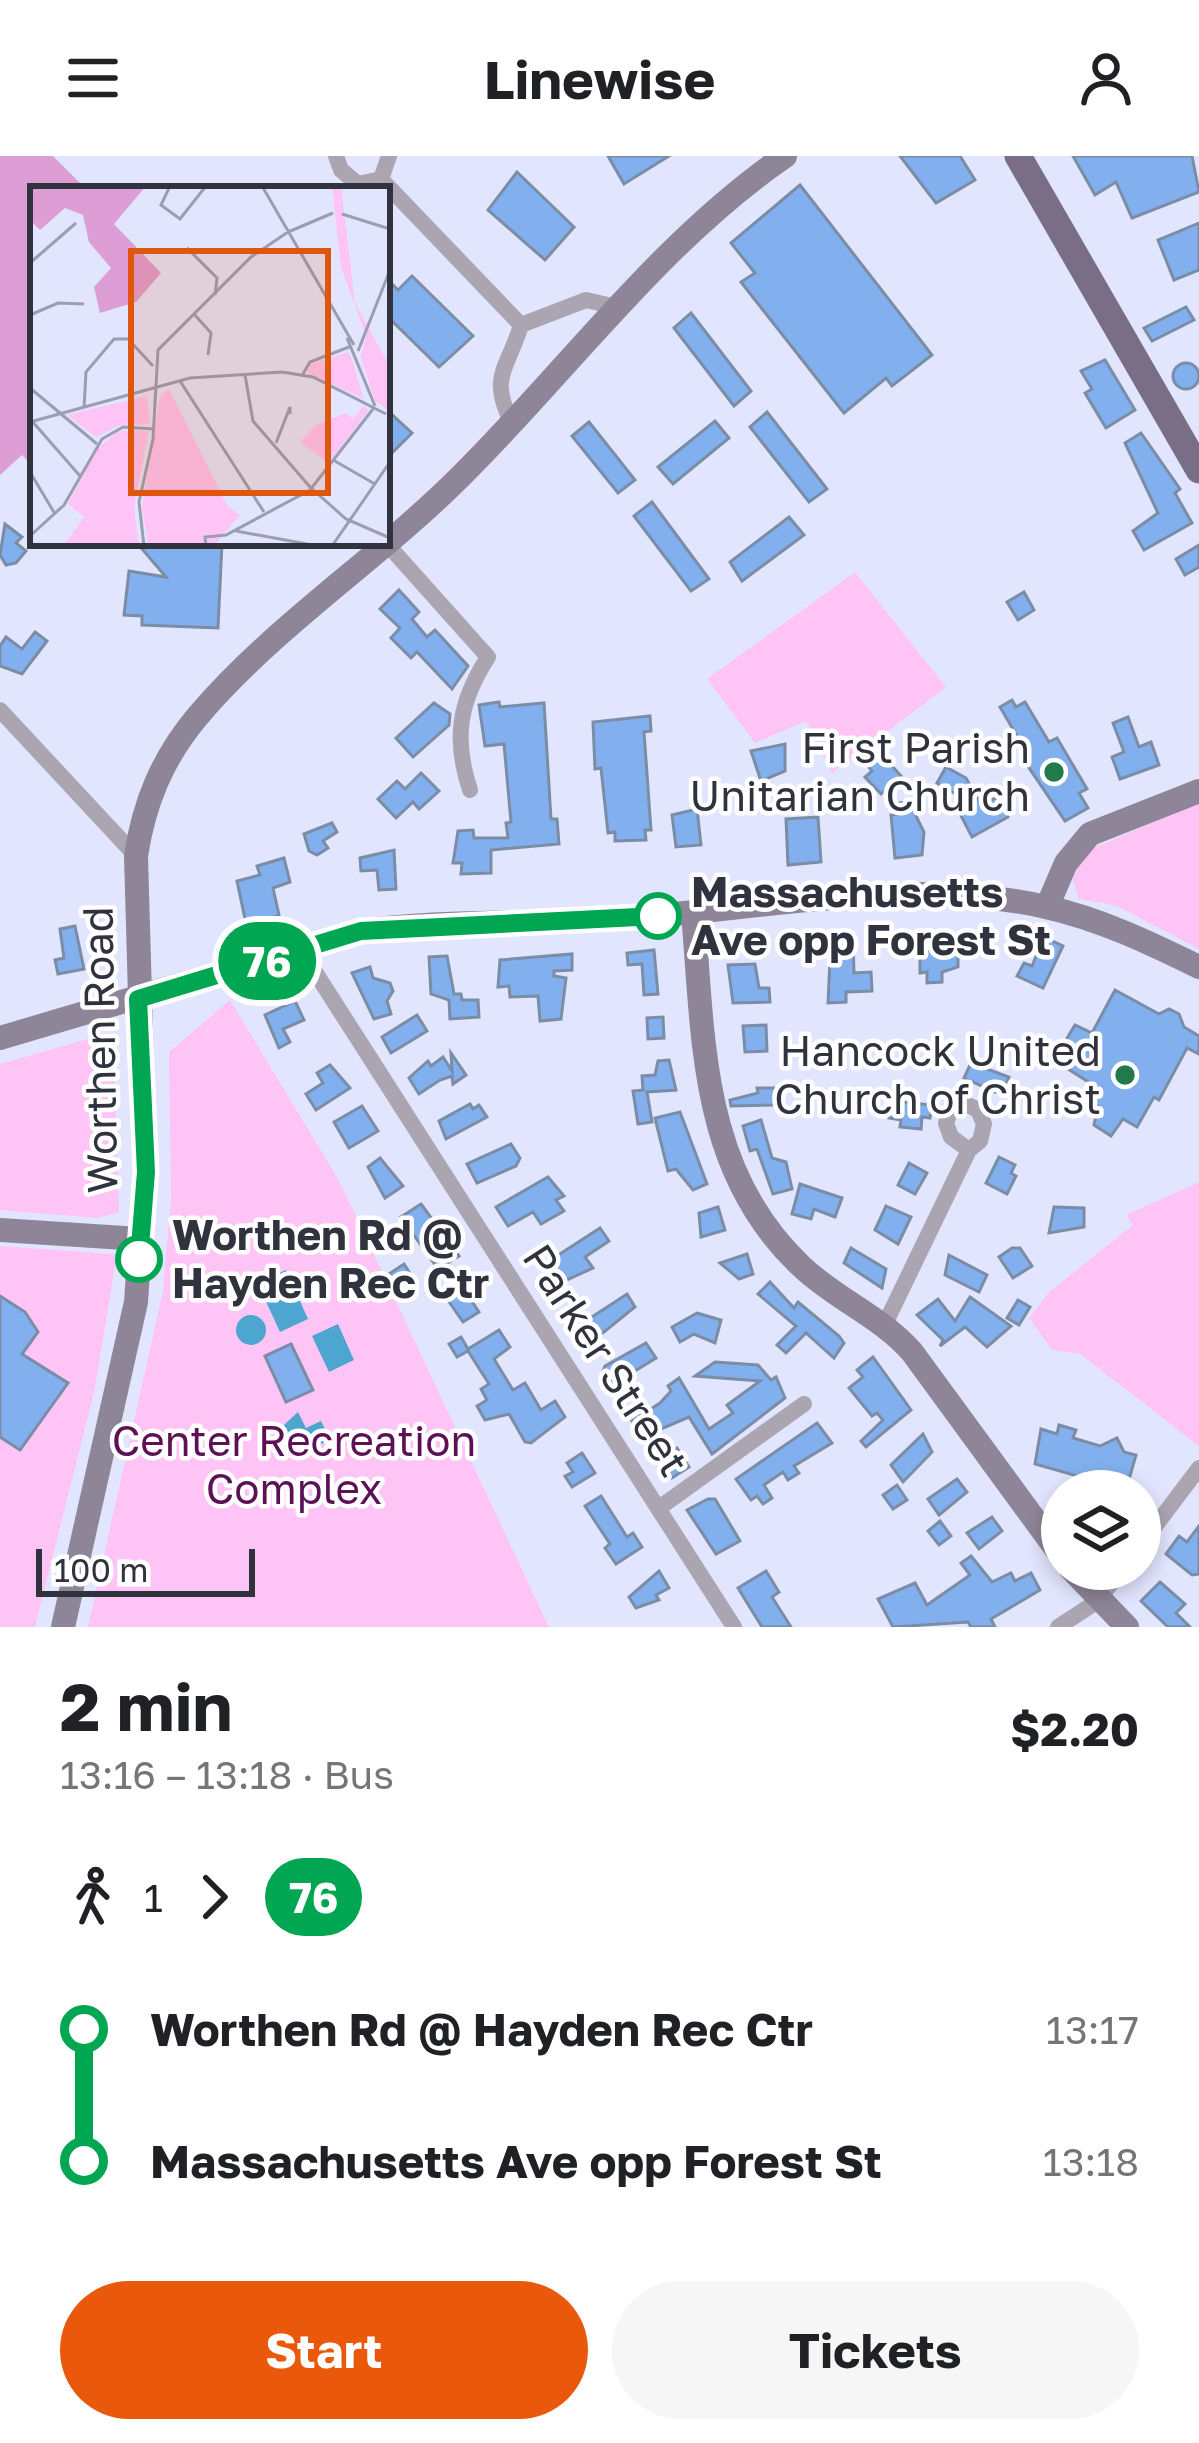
<!DOCTYPE html>
<meta charset="utf-8">
<style>
:root{--surface:#fff;--page:#f6f6f6;--text:#202124;--muted:#757577;--accent:#ea580c}
body{margin:0;font-family:"Golos Text",sans-serif;background:var(--page);color:var(--text);height:100vh;display:flex;flex-direction:column;font-size:45px;white-space:nowrap}
*{box-sizing:border-box;margin:0}
p{font-size:39px;color:var(--muted)}
.icon{flex:none;width:66px;height:66px;fill:none;stroke:currentColor;stroke-width:2;stroke-linecap:round;stroke-linejoin:round}
.map{position:relative;height:1471px;overflow:hidden}
.details{display:flex;flex-direction:column;background:var(--surface);flex:1}
.details>*{flex:none}
.badge{padding:0 24px;border-radius:39px;font-size:42px;line-height:78px}
.buttons{position:absolute;left:1041px;top:1314px;display:grid;gap:24px}
.buttons a{display:grid;place-items:center;width:120px;height:120px;border-radius:50%;background:var(--surface);box-shadow:0 6px 18px #0003;font-size:60px}
.scale{position:absolute;left:36px;bottom:30px;width:219px;box-sizing:border-box;padding-left:12px;border:6px solid #30323e;border-top:0;font-size:33px;line-height:42px;white-space:nowrap;color:#30323e;-webkit-text-stroke:9px #fff;paint-order:stroke}
.map>.badge{position:absolute;translate:-50% -50%;box-shadow:0 0 0 6px #fff}
.legs{display:flex;align-items:center;gap:18px;height:132px;padding:0 60px;font-size:39px}
.legs p{margin-inline-start:auto}
.summary{display:flex;align-items:center;justify-content:space-between;height:204px;padding:0 60px}
h1{font-size:66px;font-weight:700;line-height:90px}
.action{display:flex;gap:24px;margin-top:auto;padding:24px 60px}
.action a{flex:1;height:138px;border-radius:72px;background:var(--accent);color:#fff;font-size:48px;font-weight:700;line-height:138px;text-align:center}
.action a+a{background:var(--page);color:var(--text)}
ul{padding:0 60px;list-style:none}
li{display:flex;align-items:center;gap:42px;height:132px;font-size:45px}
li i{display:grid;place-items:center;width:18px;height:100%;margin:0 15px;background:currentColor}
li i::after{content:'';width:30px;height:30px;margin:-15px;border:9px solid;border-radius:50%;background:var(--surface)}
li p{margin-inline-start:auto}
li:first-child i{background:linear-gradient(#0000 50%,currentColor 0)}
li:last-child i{background:linear-gradient(currentColor 50%,#0000 0)}
header{display:flex;justify-content:space-between;align-items:center;height:156px;padding:0 60px;background:var(--surface);font-size:54px;font-weight:700}
.map>svg:first-child{display:block}
.green{fill:#fdc4f5}
.forest{fill:#dd9dd5}
.water{fill:#4da6d0}
.building{fill:#82b0ef;stroke:#7b8da6;stroke-width:3}
.lines{fill:none;stroke-linecap:round;stroke-linejoin:round}
.street{stroke:#aba5b2;stroke-width:16}
.secondary{stroke:#8e8598;stroke-width:24}
.primary{stroke:#796e85;stroke-width:27}
.line-1-casing{stroke:#fff;stroke-width:27}
.line-1{stroke:#00a651;stroke-width:18}
.poi-dot{fill:#22794c;stroke:#fff;stroke-width:4.5}
.stop-1-dot{fill:#fff;stroke:#00a651;stroke-width:6}
.labels{text-anchor:middle;stroke-width:9;stroke-linejoin:round;paint-order:stroke}
.poi-label{font-size:42px;fill:#30323e;stroke:#fff;text-anchor:end}
.stop-label{font-size:42px;font-weight:bold;fill:#30323e;stroke:#fff;text-anchor:start}
.street-label{font-size:42px;fill:#30323e;stroke:#fff}
.park-label{font-size:42px;fill:#5c1157;stroke:#fff}
.inset-road{fill:none;stroke:#9b9db1;stroke-width:3}
.view{fill:#df570e;fill-opacity:0.15;stroke:#df570e;stroke-width:6}
.inset-edge{fill:none;stroke:#30323e;stroke-width:6}
</style>
<header><svg class="icon" aria-label="menu" viewBox="0 0 24 24"><path d="M4 6h16M4 12h16M4 18h16"/></svg>Linewise<svg class="icon" aria-label="person" viewBox="0 0 24 24"><circle cx="12" cy="8" r="4"/><path d="M4 21q1-7 8-7t8 7"/></svg></header>
<div class="map">
<svg width="1199" height="1471" viewBox="0 0 1199 1471">
<rect width="100%" height="100%" fill="#e2e5fe"/>
<!-- green -->
<g class="green">
<path d="M855,416L946,531L832,617L806,565L755,587L707,523Z"/>
<path d="M1199,646V793L1117,750L1079,743L1073,723L1085,696Z"/>
<path d="M230,844L340,1026L549,1471H88L163,1135L171,1041L169,896Z"/>
<path d="M98,880L114,897L119,1056L98,1062L0,1054V908Z"/>
<path d="M1199,1026V1290L1080,1198L1052,1194L1029,1162L1049,1136L1133,1069L1126,1059Z"/>
<path d="M0,1090L113,1098L116,1104L95,1232L35,1471H0Z"/>
</g>
<!-- forest -->
<path class="forest" d="M0,0H53L86,33H33V311L22,299L0,319Z"/>
<!-- water -->
<g class="water">
<path d="M286,1114L308,1163L280,1176L257,1126Z"/>
<circle cx="251" cy="1174" r="15"/>
<path d="M338,1168L354,1204L329,1216L312,1180Z"/>
<path d="M298,1256L306,1272L321,1265L330,1284L309,1293L289,1288L284,1269Z"/>
</g>
<!-- building -->
<g class="building">
<path d="M608,0H669L624,28Z"/>
<path d="M900,0H960L975,24L936,47Z"/>
<path d="M1073,0H1192L1199,36L1132,62L1116,26L1095,39Z"/>
<path d="M517,16L574,71L545,104L488,54Z"/>
<path d="M800,29L932,199L892,230L886,222L844,257L741,126L755,117L731,87Z"/>
<path d="M1199,67V114L1174,124L1158,84Z"/>
<path d="M412,120L473,180L439,211L387,160V123L398,134Z"/>
<path d="M1186,151L1194,164L1152,185L1144,172Z"/>
<path d="M691,157L751,235L734,250L674,172Z"/>
<path d="M1105,204L1135,254L1106,272L1085,237L1092,233L1081,215Z"/>
<circle cx="1186" cy="220" r="13"/>
<path d="M387,254L412,277L387,302Z"/>
<path d="M767,256L827,333L809,346L750,271Z"/>
<path d="M715,265L729,282L673,328L658,311Z"/>
<path d="M589,266L635,324L618,337L572,280Z"/>
<path d="M1141,277L1180,333L1175,337L1192,367L1144,394L1133,375L1158,357L1125,287Z"/>
<path d="M652,346L709,423L691,435L634,360Z"/>
<path d="M789,361L804,379L742,425L730,406Z"/>
<path d="M5,368L22,381L16,387L26,395L16,407L6,409L0,399Z"/>
<path d="M137,387H222L218,472L142,469V460L124,459L129,415L166,421Z"/>
<path d="M1199,389V411L1185,419L1176,403Z"/>
<path d="M399,434L419,456L412,463L427,481L435,474L468,510L452,533L417,496L411,502L391,482L400,472L380,453Z"/>
<path d="M1024,436L1034,454L1018,464L1007,446Z"/>
<path d="M35,476L47,485L22,518L0,510V490L6,481L22,493Z"/>
<path d="M1012,544L1016,551L1025,546L1049,586L1057,582L1087,633L1079,637L1088,652L1065,665L1021,600L1027,597L1000,551Z"/>
<path d="M499,546L500,551L544,547L551,663H557L559,688L491,694V717L461,718L462,707H453L458,675L473,674L474,682H508L506,667L511,666L504,588L485,590L479,549Z"/>
<path d="M434,547L450,558L449,569L413,601L396,582Z"/>
<path d="M650,560L651,575L644,576L651,674H645L646,684L615,685V676L608,677L601,612L595,613L593,566Z"/>
<path d="M1128,561L1139,591L1151,586L1159,609L1120,623L1112,601L1124,596L1113,567Z"/>
<path d="M785,588V615L761,625L751,595Z"/>
<path d="M882,599L901,620L881,638L865,621L872,615L864,605Z"/>
<path d="M946,611L966,622L980,647L997,642L1008,661L972,681L956,650L966,644L937,627Z"/>
<path d="M421,617L439,635L419,653L413,646L396,662L378,643L397,625L405,633Z"/>
<path d="M909,646L924,676L922,699L895,702L891,659L898,658V647Z"/>
<path d="M697,653L701,689L676,691L672,659Z"/>
<path d="M818,661L821,706L788,709L786,663Z"/>
<path d="M332,667L337,676L323,685L328,692L317,699L309,695L304,678Z"/>
<path d="M394,694L396,733L379,734L377,714L361,715L360,702Z"/>
<path d="M284,702L290,726L273,732L279,759L247,772L237,725L260,719L257,710Z"/>
<path d="M75,770L84,813L58,818L55,804L64,802L60,773Z"/>
<path d="M853,781L854,817L871,816L872,835L846,836V846L828,847L831,782Z"/>
<path d="M1044,781L1063,790L1043,832L1017,820L1024,807L1032,810Z"/>
<path d="M654,794L658,838L644,839L642,808L628,809L627,797Z"/>
<path d="M949,794L958,797V811L942,816V826L927,827V816L920,817V795Z"/>
<path d="M572,798V814L554,815V820L566,822L561,863L540,865L538,840L510,841L509,830L498,831L500,804Z"/>
<path d="M447,800L454,838H461L462,844H478L479,861L450,863L449,844L431,838L429,801Z"/>
<path d="M755,808L759,832H769L770,846L733,847L728,809Z"/>
<path d="M370,811L373,822L390,827L393,835L387,845L391,858L374,863L352,817Z"/>
<path d="M1115,834L1159,858L1169,853L1179,858L1184,871L1199,880V898L1187,892L1159,944L1154,941L1137,971L1123,963L1111,980L1094,969L1098,950L1094,947L1101,934L1054,904L1075,869L1092,877Z"/>
<path d="M295,845L304,864L283,873L290,886L279,892L265,859Z"/>
<path d="M417,859L427,875L391,897L382,881Z"/>
<path d="M663,861L664,882L648,883L647,862Z"/>
<path d="M766,869L767,895L745,896L743,870Z"/>
<path d="M451,897L466,919L453,928L452,920L440,924L419,938L409,922L428,905L431,910L443,901L452,915Z"/>
<path d="M669,904L676,934L647,936L652,966L638,968L633,935L643,934L642,920L655,919L658,905Z"/>
<path d="M971,907L1009,921L1004,932L998,930L995,936L964,922Z"/>
<path d="M330,909L350,932L316,954L306,938L323,927L317,917Z"/>
<path d="M757,932H775V949L731,950L730,944L758,937Z"/>
<path d="M891,945L932,949L930,962L922,961L921,973L900,971L901,964L889,962Z"/>
<path d="M470,948L473,953L479,949L487,961L446,983L439,965Z"/>
<path d="M362,950L378,975L349,992L334,966Z"/>
<path d="M680,956L707,1028L693,1034L676,1013L668,1015L655,962Z"/>
<path d="M761,964L772,1002L786,1006L792,1033L773,1038L757,993L750,995L743,970Z"/>
<path d="M511,988L520,1002L516,1010L477,1027L467,1008Z"/>
<path d="M999,1001L1015,1009L1011,1017L1016,1020L1007,1038L986,1027Z"/>
<path d="M380,1002L403,1030L385,1042L368,1011Z"/>
<path d="M909,1007L927,1017L915,1038L898,1029Z"/>
<path d="M548,1021L564,1040L556,1044L564,1055L541,1068L533,1056L508,1070L496,1051Z"/>
<path d="M800,1028L842,1042L835,1061L814,1053L811,1063L792,1058Z"/>
<path d="M421,1048L435,1067L426,1073L438,1092L449,1085L459,1100L438,1113L401,1061Z"/>
<path d="M886,1050L911,1061L898,1088L875,1074Z"/>
<path d="M718,1051L725,1074L701,1081L699,1057Z"/>
<path d="M1054,1051L1084,1052V1071L1049,1077Z"/>
<path d="M600,1072L609,1085L585,1101L593,1112L560,1127L549,1105Z"/>
<path d="M851,1092L886,1113L882,1132L844,1107Z"/>
<path d="M1012,1092H1020L1032,1110L1013,1122L999,1101Z"/>
<path d="M747,1098L753,1118L739,1123L720,1107Z"/>
<path d="M949,1099L987,1119L979,1136L945,1119Z"/>
<path d="M404,1108L413,1122L398,1133L389,1118Z"/>
<path d="M770,1126L794,1152L798,1146L839,1180L844,1187L834,1202L806,1177L786,1197L777,1189L796,1170L758,1138Z"/>
<path d="M461,1129L479,1156L463,1166L445,1140Z"/>
<path d="M627,1138L635,1151L584,1192L572,1174Z"/>
<path d="M0,1140L25,1156L38,1176L22,1198L68,1227L20,1294L0,1281Z"/>
<path d="M970,1141L1011,1170L987,1191L965,1171L940,1190L943,1184L917,1159L938,1143L955,1165Z"/>
<path d="M1018,1144L1030,1151L1019,1169L1007,1162Z"/>
<path d="M697,1157L721,1164L715,1187L694,1178L680,1186L672,1171Z"/>
<path d="M499,1174L510,1191L494,1203L513,1234L525,1227L541,1254L555,1245L565,1261L531,1287L525,1286L509,1258L485,1264L477,1250L487,1244L481,1233L489,1228L468,1195L457,1201L449,1188L461,1181L468,1193Z"/>
<path d="M646,1187L656,1202L612,1229L603,1215L605,1210Z"/>
<path d="M291,1188L313,1234L286,1246L265,1200Z"/>
<path d="M873,1201L911,1254L866,1291L861,1285L883,1264L877,1257L872,1260L849,1232L863,1221L857,1214Z"/>
<path d="M715,1206L758,1209L771,1224L776,1221L785,1242L712,1298L689,1261L642,1281L632,1265L660,1247L671,1235L668,1230L679,1222L709,1273L733,1257L727,1249L760,1225L695,1220Z"/>
<path d="M817,1267L832,1287L794,1310L799,1317L788,1324L783,1316L764,1329L772,1342L763,1348L757,1340L751,1344L736,1323Z"/>
<path d="M1059,1269L1076,1274L1073,1282L1100,1290L1117,1282L1124,1296L1136,1299L1126,1334L1035,1308L1041,1273L1057,1278Z"/>
<path d="M923,1278L932,1296L903,1326L891,1309Z"/>
<path d="M677,1292L689,1311L672,1322L660,1302Z"/>
<path d="M582,1297L595,1317L572,1331L565,1320L573,1316L567,1307Z"/>
<path d="M957,1323L967,1336L939,1359L928,1343Z"/>
<path d="M897,1329L907,1344L893,1353L883,1339Z"/>
<path d="M601,1340L627,1381L633,1377L642,1391L616,1408L605,1392L610,1388L585,1350Z"/>
<path d="M708,1343H715L740,1385L716,1398L687,1354Z"/>
<path d="M992,1361L1002,1375L979,1393L967,1377Z"/>
<path d="M940,1365L951,1380L939,1389L928,1375Z"/>
<path d="M1199,1370V1418L1192,1419L1166,1398L1179,1380L1187,1386Z"/>
<path d="M971,1400L992,1426L1011,1417L1015,1425L1031,1417L1040,1434L991,1463L995,1471H971L968,1466L893,1471L878,1443L915,1427L927,1449L970,1419L961,1407Z"/>
<path d="M659,1415L669,1432L656,1439L659,1444L636,1452L629,1441Z"/>
<path d="M766,1415L779,1436L772,1441L791,1471H762L738,1432Z"/>
<path d="M1160,1426L1185,1448L1176,1457L1190,1471H1168L1141,1445Z"/>
</g>
<g class="lines">
<!-- street -->
<g class="street">
<path d="M336,0L341,14L358,28L381,23"/>
<path d="M381,23L521,169C508,213 488,220 512,267"/>
<path d="M381,23L389,0"/>
<path d="M521,169L586,144L621,152"/>
<path d="M387,388L488,501C459,546 453,583 470,634"/>
<path d="M0,554L136,700"/>
<path d="M301,794L734,1471"/>
<path d="M885,1168L969,994L951,981L946,967L951,953L966,948L978,954L984,968L980,985L969,994"/>
<path d="M659,1352L804,1248"/>
<path d="M1140,1390L1199,1312"/>
<path d="M1058,1471L1098,1445L1122,1413"/>
</g>
<!-- secondary -->
<g class="secondary">
<path d="M1047,751L1066,707L1090,678L1199,635"/>
<path d="M693,757C704,886 700,1016 802,1111C837,1144 880,1160 912,1196L1062,1401"/>
<path d="M0,882L361,775C449,763 538,769 626,762C763,753 911,720 1046,751C1100,763 1150,787 1199,811"/>
<path d="M0,1074L140,1083"/>
<path d="M1071,1413L1127,1471"/>
<path d="M63,1471L136,1146L145,1016L136,700C144,647 162,603 197,561C274,470 377,404 461,320C568,214 660,86 785,0"/>
</g>
<!-- primary -->
<path class="primary" d="M1018,0L1199,314"/>
</g>
<g class="lines">
<defs>
<path id="line-1" d="M139,1103L146,1016L138,843L361,775L658,760"/>
</defs>
<!-- line-1 casing -->
<use href="#line-1" class="line-1-casing"/>
<!-- line-1 -->
<use href="#line-1" class="line-1"/>
</g>
<!-- markers -->
<g class="poi-dot">
<circle cx="1054" cy="616" r="12"/>
<circle cx="1125" cy="919" r="12"/>
</g>
<g class="stop-1-dot">
<circle cx="658" cy="760" r="21"/>
<circle cx="139" cy="1103" r="21"/>
</g>
<g class="labels">
<!-- poi labels -->
<g class="poi-label">
<text x="1030" y="607">First Parish<tspan x="1030" dy="48">Unitarian Church</tspan></text>
<text x="1101" y="910">Hancock United<tspan x="1101" dy="48">Church of Christ</tspan></text>
</g>
<!-- stop labels -->
<g class="stop-label">
<text x="691" y="751">Massachusetts<tspan x="691" dy="48">Ave opp Forest St</tspan></text>
<text x="172" y="1094">Worthen Rd @<tspan x="172" dy="48">Hayden Rec Ctr</tspan></text>
</g>
<!-- street labels -->
<g class="street-label">
<text transform="translate(100 894) rotate(-91)" y="15">Worthen Road</text>
<text transform="translate(606 1204) rotate(57)" y="15">Parker Street</text>
</g>
<!-- park labels -->
<g class="park-label">
<text x="294" y="1300">Center Recreation<tspan x="294" dy="48">Complex</tspan></text>
</g>
</g>
<!-- overview -->
<g transform="translate(30 30)">
<rect width="360" height="360" fill="#e2e5fe"/>
<path d="M302,0H311L325,117L360,181L357,223L345,215L331,171L336,150L311,81ZM318,166L321,171L334,213L278,187L279,179ZM139,203L198,321L210,329L184,360H118L112,320L130,210ZM117,210L120,238L90,239L66,251L37,229ZM333,220L339,224L298,277L270,256L286,239L316,227L323,233ZM88,245H119L104,322L109,360H33L54,331L38,318L67,263Z" fill="#fdc4f5"/>
<path d="M0,0H116L84,38L131,87L106,116L70,127L64,101L81,82L59,56L53,29L35,22L10,44L0,34Z" fill="#dd9dd5"/>
<path class="inset-road" d="M140,0L131,19L150,33L176,0M232,0L324,159M312,28L360,43M258,46L303,27M164,68L157,62L187,92L185,109M0,77L46,37M164,128L181,147L178,169M0,129L28,117L54,118M317,152L345,220M328,165L360,84M273,188L280,176L319,161M215,189L223,235L280,301L316,333L360,352M150,195L234,326M0,202L67,258M54,222L56,186L84,153H98L123,180M2,235L50,290M0,236L160,192L252,186L283,191L356,228M246,257L260,221V228M303,274L345,298M0,286L25,328M206,345L288,360M0,350L34,319L72,253L93,241L124,243M114,360L109,316L123,253L128,164L221,71L258,46M176,360L175,351L196,349L280,304L343,223M302,360L360,276"/>
<path class="view" d="M101,65H298V307H101Z"/>
<rect width="360" height="360" class="inset-edge"/>
</g>
</svg>
<div class="buttons">
<a><svg class="icon" aria-label="layers" viewBox="0 0 24 24"><path d="M12 4l9 5-9 5-9-5zM3 14l9 5 9-5"/></svg></a>
</div>
<div class="scale">100 m</div>
<b class="badge" style="left:267px;top:805px;background:#00a651;color:#fff">76</b>
</div>
<section class="details">
<div class="summary"><div><h1>2 min</h1><p>13:16 – 13:18 · Bus</p></div><b>$2.20</b></div>
<div class="legs"><svg class="icon" aria-label="walk" viewBox="0 0 24 24"><circle cx="13" cy="4" r="2"/><path d="M13 8l-2 6 4 7M11 14l-3 7M7 12l3-4h3l4 4"/></svg>1<svg class="icon" aria-label="forward" viewBox="0 0 24 24"><path d="M9 5l7 7-7 7"/></svg><b class="badge" style="background:#00a651;color:#fff">76</b></div>
<ul>
<li><i style="color:#00a651"></i><b>Worthen Rd @ Hayden Rec Ctr</b><p>13:17</p></li>
<li><i style="color:#00a651"></i><b>Massachusetts Ave opp Forest St</b><p>13:18</p></li>
</ul>
<div class="action"><a>Start</a><a>Tickets</a></div>
</section>
